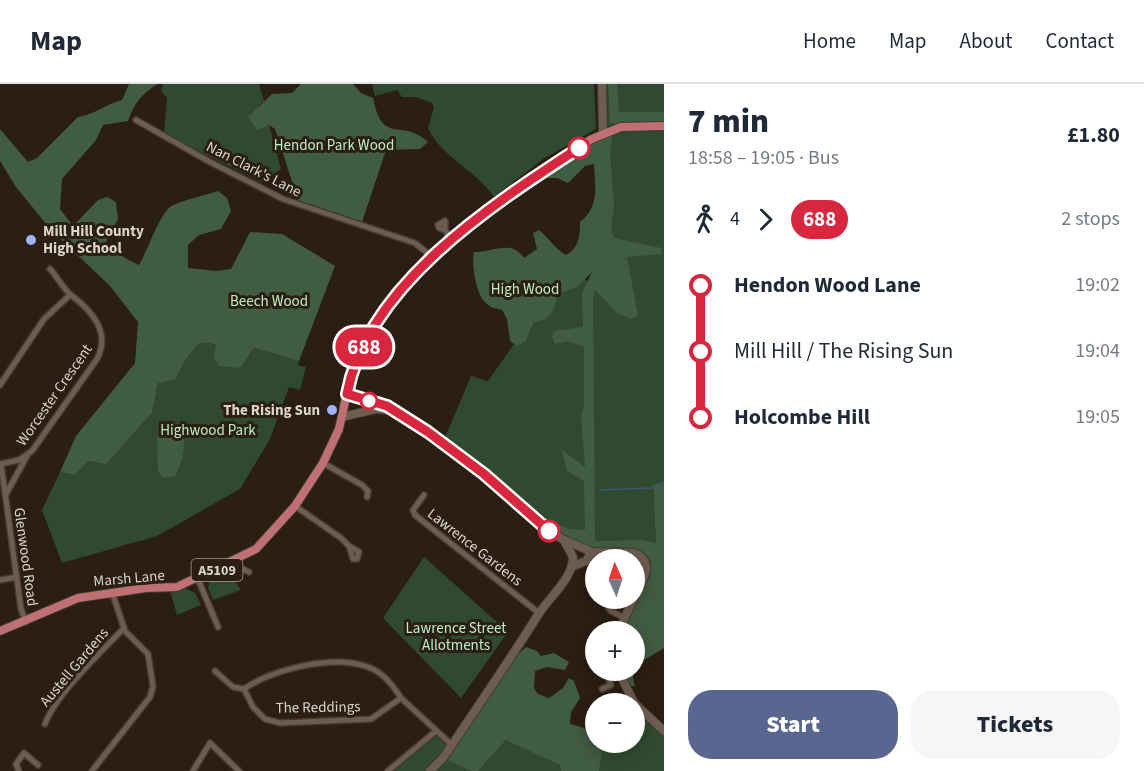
<!DOCTYPE html>
<meta charset="utf-8">
<style>
:root{--surface:#fff;--page:#f6f6f7;--text:#1f2937;--muted:#747a83;--line:#e0e1e3;--accent:#596790}
body{margin:0;font-family:"Source Sans 3",sans-serif;background:var(--page);color:var(--text);height:100vh;display:flex;flex-direction:column;font-size:22px;white-space:nowrap}
*{box-sizing:border-box;margin:0}
p{font-size:20px;color:var(--muted)}
.icon{flex:none;width:33px;height:33px;fill:none;stroke:currentColor;stroke-width:2;stroke-linecap:round;stroke-linejoin:round}
.map{position:relative;flex:1;overflow:hidden}
.panel{display:flex;flex-direction:column;background:var(--surface);width:480px}
.panel>*{flex:none}
.badge{padding:0 12px;border-radius:20px;font-size:21px;line-height:39px}
.needle{width:39px;rotate:357deg}
.controls{position:absolute;left:585px;top:465px;display:grid;gap:12px}
.controls a{display:grid;place-items:center;width:60px;height:60px;border-radius:50%;background:var(--surface);box-shadow:0 3px 15px #0003;font-size:30px}
.map>.badge{position:absolute;translate:-50% -50%;box-shadow:0 0 0 3px #fff}
.legs{display:flex;align-items:center;gap:9px;height:66px;padding:0 24px;font-size:20px}
.legs p{margin-inline-start:auto}
.head{display:flex;align-items:center;justify-content:space-between;height:102px;padding:0 24px}
h1{font-size:33px;font-weight:800;line-height:45px}
.primary-button{display:flex;gap:12px;margin-top:auto;padding:12px 24px}
.primary-button a{flex:1;height:69px;border-radius:24px;background:var(--accent);color:#fff;font-size:24px;font-weight:800;line-height:69px;text-align:center}
.primary-button a+a{background:var(--page);color:var(--text)}
ul{padding:0 24px;list-style:none}
li{display:flex;align-items:center;gap:21px;height:66px;font-size:22px}
li i{display:grid;place-items:center;width:9px;height:100%;margin:0 8px;background:currentColor}
li i::after{content:'';width:15px;height:15px;margin:-8px;border:4px solid;border-radius:50%;background:var(--surface)}
li p{margin-inline-start:auto}
li:first-child i{background:linear-gradient(#0000 50%,currentColor 0)}
li:last-child i{background:linear-gradient(currentColor 50%,#0000 0)}
header{display:flex;align-items:center;gap:36px;box-sizing:border-box;height:84px;padding:0 30px;background:var(--surface);border-bottom:2px solid var(--line)}
header strong{font-size:28px}
nav{display:flex;gap:33px;margin-inline-start:auto;font-size:21px}
main{display:flex;flex:1;min-height:0}
.map>svg:first-child{display:block}
.green{fill:#304a31}
.forest{fill:#405c41}
.lines{fill:none;stroke-linecap:round;stroke-linejoin:round}
.stream{stroke:#3a5871;stroke-width:1.5}
.street-casing{stroke:#433932;stroke-width:8}
.secondary-casing{stroke:#433932;stroke-width:10}
.primary-casing{stroke:#433932;stroke-width:10}
.street{stroke:#6d5d50;stroke-width:5}
.secondary{stroke:#6d5d50;stroke-width:8}
.primary{stroke:#be7072;stroke-width:8}
.line-1-casing{stroke:#fff;stroke-width:14}
.line-1{stroke:#d7263d;stroke-width:9}
.stop-1-dot{fill:#fff;stroke:#d7263d;stroke-width:3}
.poi-dot{fill:#a0b3fd;stroke:#2b1e12;stroke-width:2}
.labels{text-anchor:middle;stroke-width:6;stroke-linejoin:round;paint-order:stroke}
.shield{fill:#2b1e12;stroke:#a89d94;stroke-width:1.5}
.shield-label{font-size:14px;font-weight:bold;fill:#ddd4cc}
.park-label{font-size:15px;fill:#bcefbd;stroke:#2b1e12}
.street-label{font-size:15px;fill:#ddd4cc;stroke:#2b1e12}
.poi-label{font-size:15px;font-weight:bold;fill:#ddd4cc;stroke:#2b1e12;text-anchor:start}
</style>
<header>
<strong>Map</strong>
<nav><a>Home</a><a>Map</a><a>About</a><a>Contact</a></nav>
</header>
<main>
<div class="map">
<svg width="664" height="687" viewBox="0 0 664 687">
<rect width="100%" height="100%" fill="#2b1e12"/>
<!-- green -->
<g class="green">
<path d="M163,0H259L264,17L258,22L269,41L281,85L263,99L164,50L167,14L161,7Z"/>
<path d="M372,0H594L596,45L543,75L494,113C476,86 442,74 428,44L434,23L432,19L416,13H402L397,6L375,12Z"/>
<path d="M602,0H664V400L653,401L657,476L651,478L641,467L595,464L560,449L444,356L471,292L488,297L514,260L526,257L534,238L556,217V210L576,204L584,194L595,205L597,192Z"/>
<path d="M209,259L249,272L254,264L299,277L298,281L306,283L300,306L289,303L270,355L240,405L157,452L62,479L42,426L60,388L73,391L89,377L106,379L152,329L158,298L176,295L184,278L198,260Z"/>
<path d="M424,473L508,548L461,614L383,534Z"/>
<path d="M227,485L241,506L213,516L208,504L211,492Z"/>
<path d="M185,504L195,509L201,521L177,531L170,507Z"/>
<path d="M634,620L664,645V687H586L603,659L634,658Z"/>
<path d="M435,650L452,665L444,674L471,687H389Z"/>
<path d="M506,656L565,678L572,687H478Z"/>
</g>
<!-- forest -->
<g class="forest">
<path d="M129,0H158C142,9 134,20 128,37L103,41L96,56L62,95L60,125L73,142L98,116L107,113L116,118L118,135L106,158L125,174L139,181C147,168 161,126 173,121C187,115 203,112 218,107L227,114L231,127L221,145L199,151L188,161V184L216,187L231,185L250,148L282,150L335,182L299,277L254,264L240,284L220,282L214,274L216,261L209,259L198,260L184,278L176,295L158,299L152,329L106,380L89,377L74,391L60,388L76,352L135,279L138,238L110,202L51,146L16,103L0,77V45L28,78L37,74L78,33C94,31 106,20 122,16Z"/>
<path d="M301,0H353L361,9L373,14C383,63 401,33 428,58L420,65L386,66L361,141L300,122L275,45L269,41L257,46L248,33L272,10L292,9Z"/>
<path d="M608,0H617L619,28H664V39H610Z"/>
<path d="M601,52H612L610,68L614,121L611,144L614,154L661,164L662,170L627,173L638,231L632,235L617,229L595,206L593,213L595,457L641,456L656,459L653,400H664V564L636,581L633,594L635,603L628,600L622,587L634,586V548L621,547L645,502L651,478C636,457 615,468 593,464C576,461 555,448 542,437L547,435L569,445L585,446L584,397L567,387L562,366L585,383L581,332L584,320V263L568,257L555,260L552,252L555,247L583,243L582,209L592,188L576,204L557,210C556,225 550,237 534,238L526,257L517,262L510,257L507,235L502,226C495,224 490,224 485,218C476,210 471,179 474,168C494,168 511,155 524,174L537,165L533,149L539,146C549,154 555,165 566,171C579,164 580,152 580,138C600,122 595,103 594,80L585,82L568,99L557,94H538Z"/>
<path d="M178,339C189,353 183,378 175,392L163,394L158,387L157,353L167,342Z"/>
<path d="M526,563L537,567L541,572L554,569L569,578L565,586L547,583L535,587L534,604L538,610L549,614L563,604L569,594L574,597L580,614L571,628L570,640L584,644L593,659L602,665L599,687H561L560,681L506,656L478,687H471L443,674L511,577Z"/>
</g>
<g class="lines">
<!-- stream -->
<path class="stream" d="M600,406L651,404L664,398"/>
<defs>
<g id="street">
<path d="M136,36L210,78L283,115L415,159L431,172"/>
<path d="M445,137V146L452,156"/>
<path d="M445,146L439,144L438,141L445,137"/>
<path d="M0,301L44,235L70,211"/>
<path d="M323,379L362,401L368,407L367,413"/>
<path d="M0,380L19,376L32,367L97,275C111,248 92,227 71,211C64,206 57,192 50,185"/>
<path d="M1,380L21,525L26,538"/>
<path d="M6,410L27,372"/>
<path d="M424,411L413,426L415,431L539,529"/>
<path d="M295,422L341,454L349,462L353,475H357L359,468L349,462"/>
<path d="M229,480L233,486L243,485L249,488"/>
<path d="M198,495L218,543"/>
<path d="M0,496L17,493"/>
<path d="M594,505L596,507"/>
<path d="M601,514L611,527L625,534"/>
<path d="M215,587L233,603L244,605L253,623L265,635L280,639L371,635L401,614L452,661"/>
<path d="M244,605C273,585 334,570 368,583C383,588 393,601 401,614"/>
<path d="M602,605L611,601L609,596L620,591"/>
<path d="M45,640C55,611 102,567 124,544"/>
<path d="M19,687L16,680L24,669L38,681"/>
<path d="M92,687L150,613L153,602L148,570L125,547L112,508"/>
<path d="M193,687L210,659L239,687"/>
<path d="M388,687L436,647"/>
</g>
<g id="secondary">
<path d="M602,0L603,49"/>
<path d="M347,311L387,322L428,348L562,455L592,468L635,469C656,479 642,498 634,513"/>
<path d="M342,333L376,325L388,326"/>
<path d="M573,482L586,477L592,468"/>
<path d="M618,548L634,514"/>
<path d="M618,586L634,619L664,647"/>
<path d="M430,687L443,674C475,627 507,580 538,531C549,513 573,495 573,473L565,458"/>
</g>
<path id="primary" d="M0,547L78,514L146,504L177,503L256,465L295,422L323,379L339,345L350,295L364,263L380,235L420,183L526,96L592,55L621,43L664,42"/>
</defs>
<!-- street casing -->
<use href="#street" class="street-casing"/>
<!-- secondary casing -->
<use href="#secondary" class="secondary-casing"/>
<!-- primary casing -->
<use href="#primary" class="primary-casing"/>
<!-- street -->
<use href="#street" class="street"/>
<!-- secondary -->
<use href="#secondary" class="secondary"/>
<!-- primary -->
<use href="#primary" class="primary"/>
</g>
<g class="lines">
<defs>
<path id="line-1" d="M549,447L484,390L428,348L387,322L347,310C367,201 493,120 579,64"/>
</defs>
<!-- line-1 casing -->
<use href="#line-1" class="line-1-casing"/>
<!-- line-1 -->
<use href="#line-1" class="line-1"/>
</g>
<!-- markers -->
<g class="stop-1-dot">
<circle cx="579" cy="64" r="10"/>
<circle cx="369" cy="317" r="8"/>
<circle cx="549" cy="447" r="10"/>
</g>
<g class="poi-dot">
<circle cx="31" cy="156" r="6"/>
<circle cx="332" cy="326" r="6"/>
</g>
<g class="labels">
<!-- shield labels -->
<rect class="shield" x="191.5" y="475" width="51" height="22" rx="4.5"/>
<g class="shield-label">
<text x="217" y="491">A5109</text>
</g>
<!-- park labels -->
<g class="park-label">
<text x="334" y="66">Hendon Park Wood</text>
<text x="525" y="210">High Wood</text>
<text x="269" y="222">Beech Wood</text>
<text x="208" y="351">Highwood Park</text>
<text x="456" y="549">Lawrence Street<tspan x="456" dy="17">Allotments</tspan></text>
</g>
<!-- street labels -->
<g class="street-label">
<text transform="translate(254 85) rotate(27)" y="5">Nan Clark's Lane</text>
<text transform="translate(54 311) rotate(-55)" y="5">Worcester Crescent</text>
<text transform="translate(475 463) rotate(38)" y="5">Lawrence Gardens</text>
<text transform="translate(26 473) rotate(82)" y="5">Glenwood Road</text>
<text transform="translate(129 494) rotate(-5)" y="5">Marsh Lane</text>
<text transform="translate(74 583) rotate(-50)" y="5">Austell Gardens</text>
<text transform="translate(318 623) rotate(-1)" y="5">The Reddings</text>
</g>
<!-- poi labels -->
<g class="poi-label">
<text x="43" y="152">Mill Hill County<tspan x="43" dy="17">High School</tspan></text>
<text x="320" y="331" text-anchor="end">The Rising Sun</text>
</g>
</g>
</svg>
<div class="controls">
<a><svg class="needle" viewBox="-14 -14 28 28"><path d="M0-13l5 13h-10z" fill="#e53935"/><path d="M0 13l5-13h-10z" fill="#747a83"/></svg></a>
<a>+</a>
<a>−</a>
</div>
<b class="badge" style="left:364px;top:263px;background:#d7263d;color:#fff">688</b>
</div>
<section class="panel">
<div class="head"><div><h1>7 min</h1><p>18:58 – 19:05 · Bus</p></div><b>£1.80</b></div>
<div class="legs"><svg class="icon" aria-label="walk" viewBox="0 0 24 24"><circle cx="13" cy="4" r="2"/><path d="M13 8l-2 6 4 7M11 14l-3 7M7 12l3-4h3l4 4"/></svg>4<svg class="icon" aria-label="forward" viewBox="0 0 24 24"><path d="M9 5l7 7-7 7"/></svg><b class="badge" style="background:#d7263d;color:#fff">688</b><p>2 stops</p></div>
<ul>
<li><i style="color:#d7263d"></i><b>Hendon Wood Lane</b><p>19:02</p></li>
<li><i style="color:#d7263d"></i><span>Mill Hill / The Rising Sun</span><p>19:04</p></li>
<li><i style="color:#d7263d"></i><b>Holcombe Hill</b><p>19:05</p></li>
</ul>
<div class="primary-button"><a>Start</a><a>Tickets</a></div>
</section>
</main>
